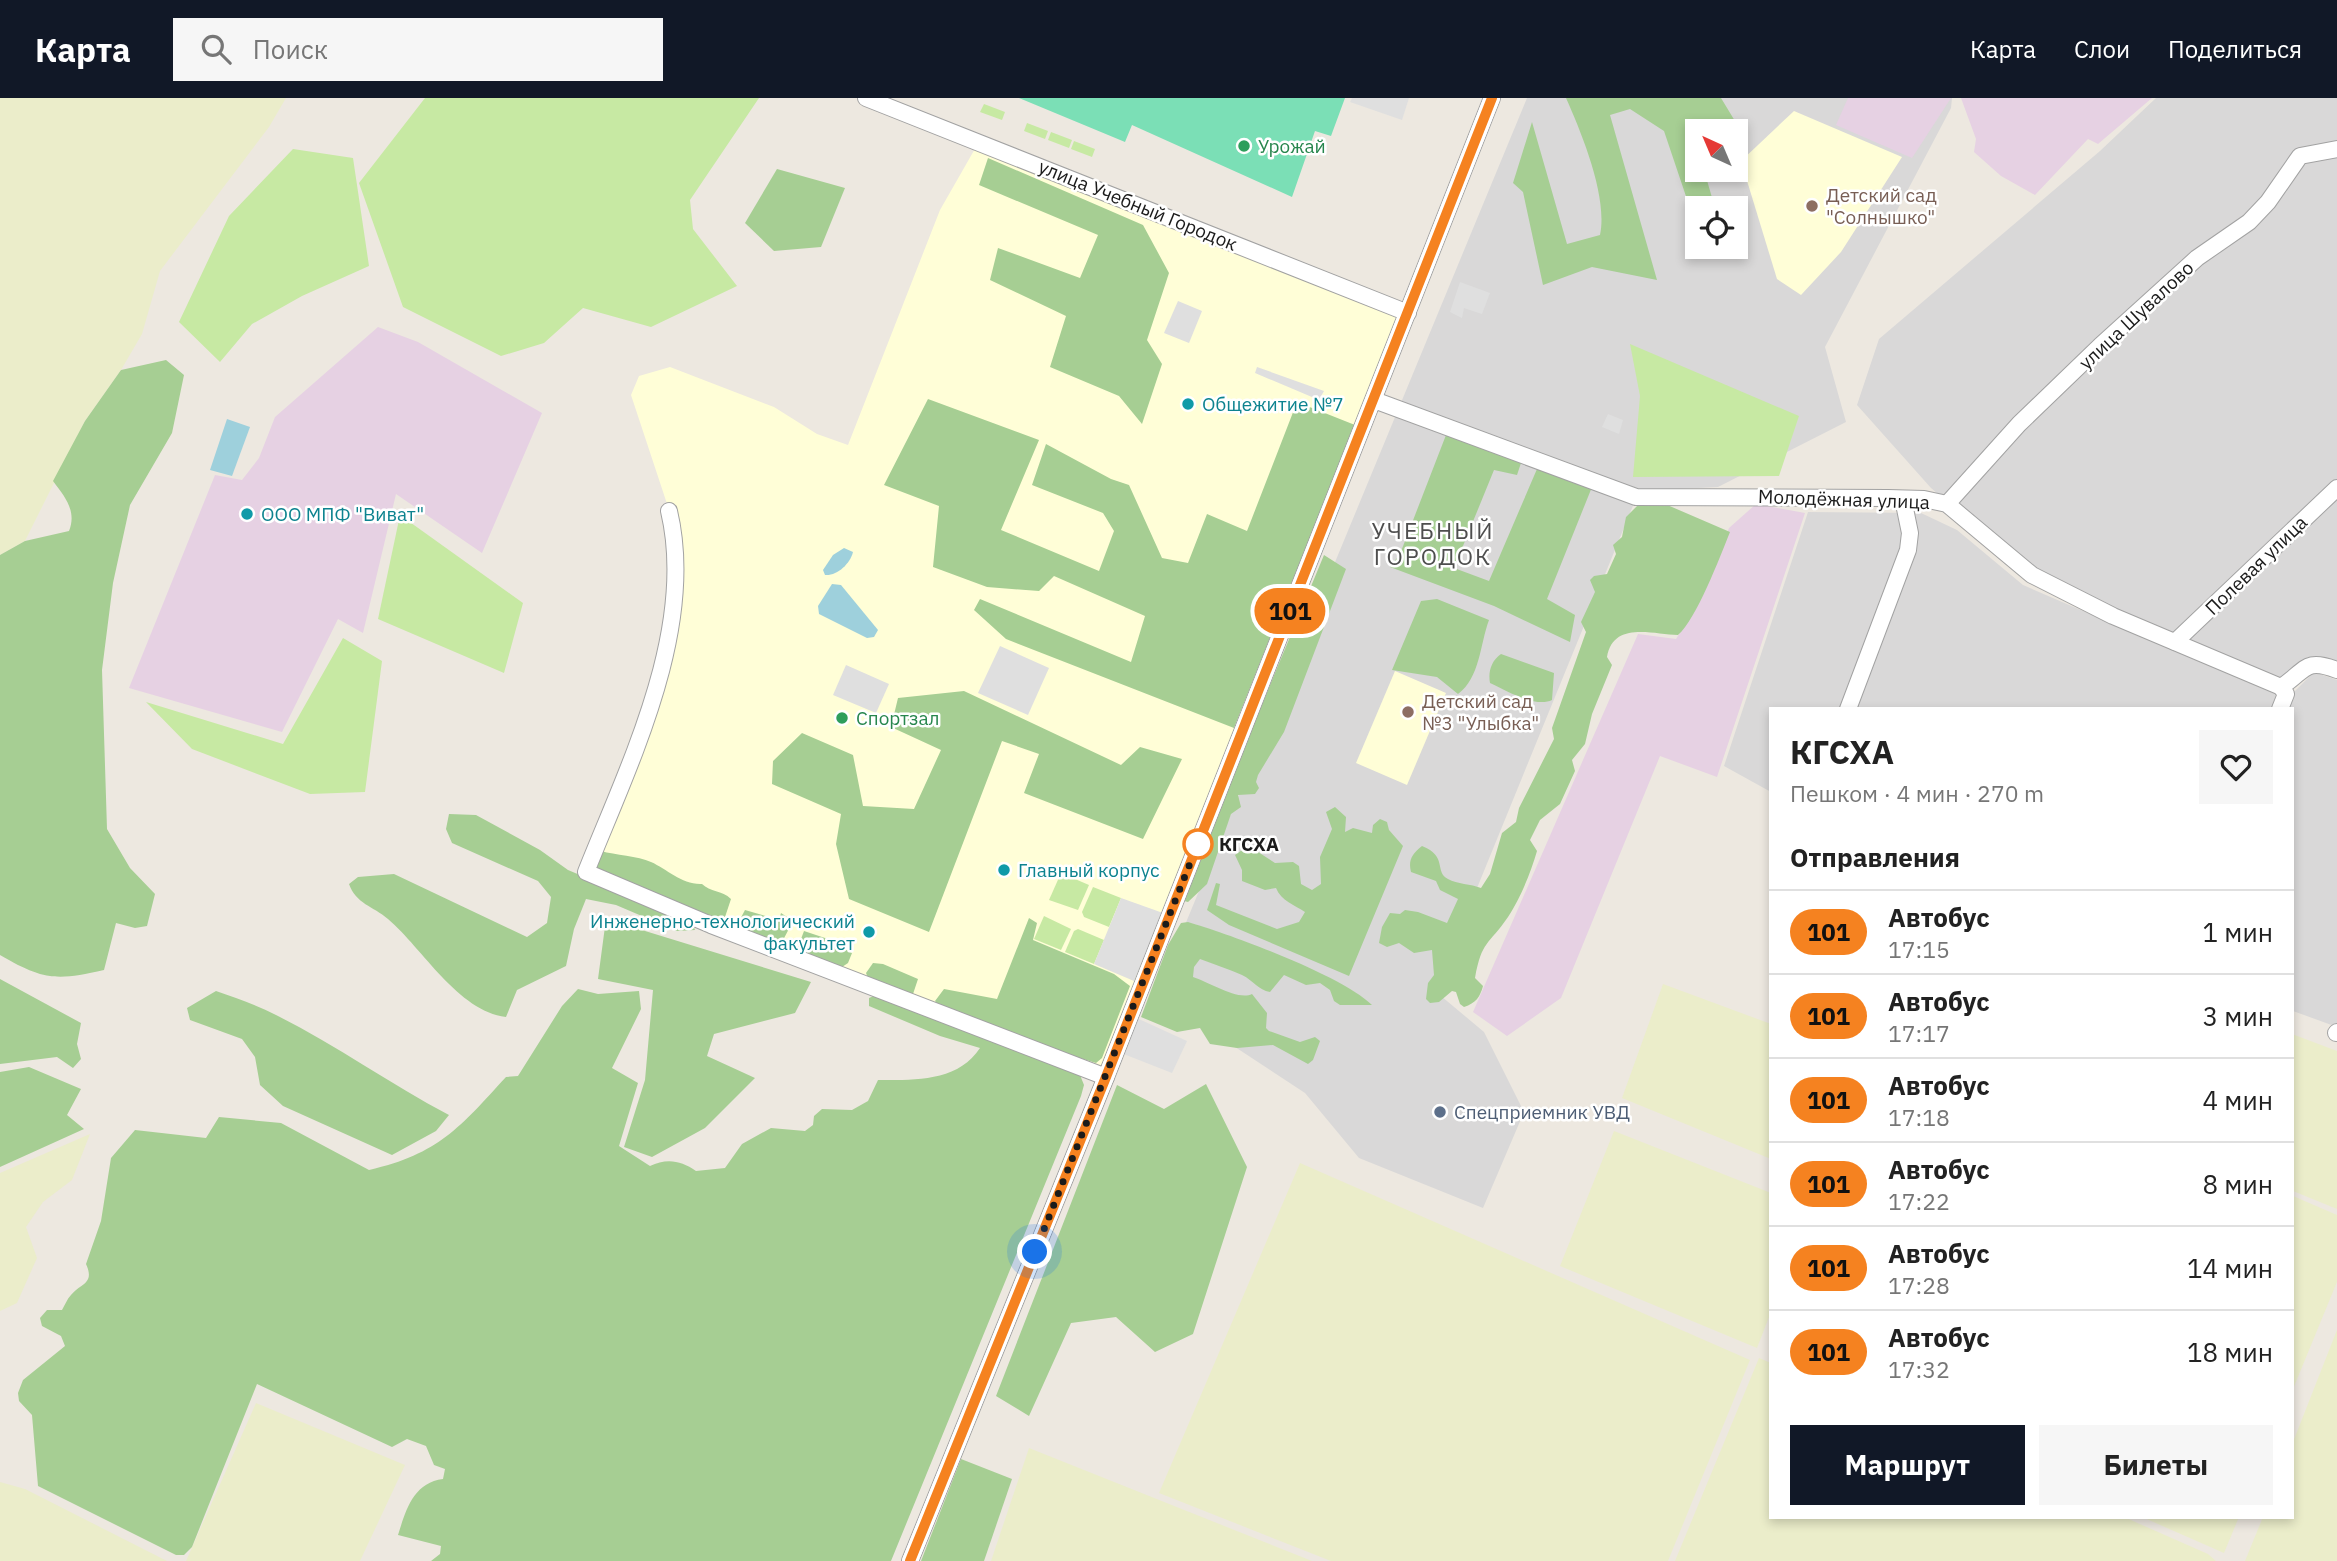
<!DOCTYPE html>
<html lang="ru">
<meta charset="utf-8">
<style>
:root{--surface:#fff;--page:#f6f6f6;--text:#222;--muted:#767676;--line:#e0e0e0;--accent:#111827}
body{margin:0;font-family:"IBM Plex Sans",sans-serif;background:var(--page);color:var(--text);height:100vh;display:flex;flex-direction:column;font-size:26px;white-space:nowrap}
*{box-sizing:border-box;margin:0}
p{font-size:23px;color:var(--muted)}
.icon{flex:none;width:38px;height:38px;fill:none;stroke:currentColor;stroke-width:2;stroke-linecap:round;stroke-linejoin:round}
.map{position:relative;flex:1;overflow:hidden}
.side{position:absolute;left:1769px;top:609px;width:525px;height:812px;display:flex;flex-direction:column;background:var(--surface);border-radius:0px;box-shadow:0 4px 10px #0003}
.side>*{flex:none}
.badge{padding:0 14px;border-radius:23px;font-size:24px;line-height:46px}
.needle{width:46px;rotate:316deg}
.fabs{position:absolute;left:1685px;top:21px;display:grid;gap:14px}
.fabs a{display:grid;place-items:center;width:63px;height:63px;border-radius:0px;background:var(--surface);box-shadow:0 4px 10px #0003;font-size:35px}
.you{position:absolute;width:35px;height:35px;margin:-18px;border:5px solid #fff;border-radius:50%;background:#1a73e8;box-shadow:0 0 0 10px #1a73e833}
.map>.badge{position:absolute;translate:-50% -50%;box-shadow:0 0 0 4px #fff}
h2{padding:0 21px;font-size:26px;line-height:63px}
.round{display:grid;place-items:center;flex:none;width:74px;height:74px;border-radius:0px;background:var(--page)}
.overview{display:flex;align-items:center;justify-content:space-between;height:119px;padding:0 21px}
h1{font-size:33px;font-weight:700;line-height:52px}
.primary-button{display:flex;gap:14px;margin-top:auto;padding:14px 21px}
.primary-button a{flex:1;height:80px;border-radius:0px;background:var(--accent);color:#fff;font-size:28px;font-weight:700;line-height:80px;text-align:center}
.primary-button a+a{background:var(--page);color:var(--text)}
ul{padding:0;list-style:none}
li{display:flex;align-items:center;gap:21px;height:84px;padding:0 21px;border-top:2px solid var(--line)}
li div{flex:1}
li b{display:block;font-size:26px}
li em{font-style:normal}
li .badge{min-width:77px;font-weight:700;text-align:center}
header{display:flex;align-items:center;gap:42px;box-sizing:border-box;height:98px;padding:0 35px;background:var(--accent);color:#fff}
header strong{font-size:33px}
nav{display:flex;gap:38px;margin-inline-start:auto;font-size:24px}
.search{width:490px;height:63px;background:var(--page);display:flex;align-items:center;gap:18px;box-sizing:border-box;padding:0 24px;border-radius:0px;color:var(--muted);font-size:26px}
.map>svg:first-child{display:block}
.residential{fill:#d9d8d8;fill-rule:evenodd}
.industrial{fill:#e6d1e3}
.education{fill:#fffed7}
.farmland{fill:#ebedca}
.grass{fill:#c7e9a3}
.forest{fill:#a6ce93}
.pitch{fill:#7bdfb6}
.parking{fill:#dfdfdf}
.water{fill:#9ed0dc}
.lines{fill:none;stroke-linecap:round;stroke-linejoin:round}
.minor-casing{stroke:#a2a2a2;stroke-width:18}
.minor{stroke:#fff;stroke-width:16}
.line-casing{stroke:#fff;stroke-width:16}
.line{stroke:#f58220;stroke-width:10}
.walk{stroke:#1b1b1b;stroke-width:7;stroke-dasharray:0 12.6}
.leisure-dot{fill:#2e9e5b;stroke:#fff;stroke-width:2.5}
.education-dot{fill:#8d6e63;stroke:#fff;stroke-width:2.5}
.culture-dot{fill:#0f9aa8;stroke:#fff;stroke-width:2.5}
.stop-dot{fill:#fff;stroke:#f58220;stroke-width:3.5}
.service-dot{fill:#5c6f8a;stroke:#fff;stroke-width:2.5}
.labels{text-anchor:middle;stroke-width:5;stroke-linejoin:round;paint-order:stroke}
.leisure-label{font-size:19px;fill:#27864d;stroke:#fff;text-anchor:start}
.education-label{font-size:19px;fill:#785e54;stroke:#fff;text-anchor:start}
.street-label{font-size:19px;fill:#1b1b1b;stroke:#fff}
.culture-label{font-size:19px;fill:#0d838f;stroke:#fff;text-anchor:start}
.stop-label{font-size:19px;font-weight:bold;fill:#1b1b1b;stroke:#fff;text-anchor:start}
.service-label{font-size:19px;fill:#4e5e75;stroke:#fff;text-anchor:start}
.quarter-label{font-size:23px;letter-spacing:2px;fill:#4e4e4e;stroke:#fff}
</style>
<header>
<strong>Карта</strong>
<div class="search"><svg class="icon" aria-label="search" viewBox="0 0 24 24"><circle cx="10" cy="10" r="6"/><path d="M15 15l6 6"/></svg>Поиск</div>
<nav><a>Карта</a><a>Слои</a><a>Поделиться</a></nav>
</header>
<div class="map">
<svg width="2337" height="1463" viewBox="0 0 2337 1463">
<rect width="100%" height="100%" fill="#ede8e0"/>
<!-- residential -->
<g class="residential">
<path d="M1527,0H1952L1951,10L1825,249L1846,324L1718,389L1639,393L1435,893L1484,934L1524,1014L1483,1110L1359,1060L1305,995L1156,897ZM1698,33H1736V72H1698ZM1698,110H1736V149H1698Z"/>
<path d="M2156,0H2337V570L2308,559L2281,585L2078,495L2014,460L1931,390L1857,307L1879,241L2100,53Z"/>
<path d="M1808,414L1921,415L1957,432L2023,487L2287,601L2314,574L2337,582V929L2293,913L2292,611H1771V694L1724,668Z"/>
</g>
<!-- industrial -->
<g class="industrial">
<path d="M1848,0H1951L1912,60L1836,27Z"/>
<path d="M1961,0H2152L2098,46L2088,41L2035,97L2001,78L1974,54L1976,41Z"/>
<path d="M378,229L418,244L542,315L482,455L396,396L363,535L338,521L282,634L129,590L215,377L242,382L259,360L275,319Z"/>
<path d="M1756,406L1805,415L1717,679L1660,658L1561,900L1507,938L1473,914L1638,536L1676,541L1693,515L1729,430Z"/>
</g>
<!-- education -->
<g class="education">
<path d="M1794,13L1902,59L1841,154L1801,197L1777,181L1741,63Z"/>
<path d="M976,49L1407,215L1105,977L588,773L669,546L677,436L631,297L639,278L670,269L774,309L817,336L848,347L940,112Z"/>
<path d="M1395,573L1446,595L1407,687L1356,665Z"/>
</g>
<!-- farmland -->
<g class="farmland">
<path d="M0,0H286L269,29L160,173L142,236L121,272L85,323L25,443L0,457Z"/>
<path d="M1663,886L1771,926V1061L1622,1000Z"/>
<path d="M2292,936L2337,953V1111L2293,1093Z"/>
<path d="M1614,1033L1771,1095V1214L1757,1250L1560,1168Z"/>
<path d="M90,1036L72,1082L43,1104L26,1129L37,1160L17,1205L0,1213V1075Z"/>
<path d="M1300,1065L1750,1262L1668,1463H1331L1159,1395Z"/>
<path d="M2293,1098L2337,1117V1184L2293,1291Z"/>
<path d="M2337,1232V1463H2245L2263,1419H2292L2293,1344Z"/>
<path d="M1759,1260L1771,1265V1419H2124L2208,1456L2216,1463H1675Z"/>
<path d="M256,1305L405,1367L360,1463H186Z"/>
<path d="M1029,1350L1312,1463H991Z"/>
<path d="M0,1384L25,1391L167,1463H0Z"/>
<path d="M2142,1419H2239L2224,1455Z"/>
</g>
<!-- grass -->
<g class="grass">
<path d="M425,0H759L690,102L693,131L737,188L651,229L583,210L544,245L501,258L403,209L359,85Z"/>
<path d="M984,6L1005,14L1002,22L980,14Z"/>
<path d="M1027,25L1048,33L1045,41L1024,33Z"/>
<path d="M1051,34L1072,42L1069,50L1048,42Z"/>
<path d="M1074,43L1095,51L1092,59L1071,51Z"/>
<path d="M293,51L353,60L369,168L302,198L252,226L220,264L179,224L229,118Z"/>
<path d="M1630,246L1799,318L1779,378L1633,379L1640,298Z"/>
<path d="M400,417L523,505L504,575L378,521Z"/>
<path d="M343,540L382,563L365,694L310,696L192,651L146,604L283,646Z"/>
<path d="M1061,775L1089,787L1078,812L1049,802Z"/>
<path d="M1093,789L1121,800L1109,829L1084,819L1082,814Z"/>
<path d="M1044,818L1071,831L1061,852L1034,841Z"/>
<path d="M1078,831L1104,842L1094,866L1065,854L1074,833Z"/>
</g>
<!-- forest -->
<g class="forest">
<path d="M1566,0H1721L1741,33L1736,41V33H1698V72H1704L1715,110H1698L1697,131L1664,33L1630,11L1610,17L1657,182L1592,169L1543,187L1523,94L1513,85L1532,24L1567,146L1600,137C1608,99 1582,36 1566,0Z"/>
<path d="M988,60L1143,127L1169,175L1147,242L1162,266L1142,326L1119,298L1050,269L1066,218L990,182L998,150L1080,180L1098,137L979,87Z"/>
<path d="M777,71L845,90L821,149L774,153L745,125Z"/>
<path d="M166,262L184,277L172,335L130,407L113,485L102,572L107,731L130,770L155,796L147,828L135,830L116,825L104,872C56,883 43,882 0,857V457L25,443L69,433C77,413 65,399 53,383L85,323L121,272Z"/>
<path d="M928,301L1039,342L1001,432L1099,473L1114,433L1103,415L1032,387L1046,346L1111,381L1129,387L1162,460L1188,465L1207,416L1247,433L1297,304L1355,327L1234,630L1006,541L974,512L980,501L1131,564L1145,518L1054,478L1039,493L987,489L933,469L939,408L884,387Z"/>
<path d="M1446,337L1522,362L1517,377L1494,372L1454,470L1489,483L1537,371L1592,389L1547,501L1575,517L1570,544L1494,508L1390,469L1400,456Z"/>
<path d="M1639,406H1665L1730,434C1720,459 1696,522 1678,537C1652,536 1613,523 1607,559L1612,567L1592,616L1585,646L1572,662L1575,673L1560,706L1540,722L1530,742L1537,753C1531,774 1520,801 1508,819C1488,848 1482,842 1475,880L1483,888C1480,899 1476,905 1464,909L1460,906L1456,894L1452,893L1439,904L1430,905L1426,901L1428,885L1434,877L1432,852L1414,855L1399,845L1387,849L1379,845L1382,829L1390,815L1400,816L1405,812L1418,814L1447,825L1458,801L1440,792L1436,783L1411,774C1408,762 1412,756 1422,748C1448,758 1434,774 1448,781C1457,786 1471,786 1481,790L1490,776L1502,735L1516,724L1519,710L1554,641L1552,630L1586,534L1581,524L1595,494L1590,482L1594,478L1607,476L1616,456L1613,447L1622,439L1626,419Z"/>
<path d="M1324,457L1346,471L1284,634L1258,677L1256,684L1259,690L1255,696L1238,697L1241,709L1231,716L1207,786L1188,804L1184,803L1182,799Z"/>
<path d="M1437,501L1489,522C1480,546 1480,580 1458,596L1437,579L1392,572L1421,503Z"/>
<path d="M1501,556L1554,575L1552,602C1536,610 1507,593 1490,585C1488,574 1491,563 1501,556Z"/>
<path d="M964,593L1121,667L1140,649L1182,661L1143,741L1024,695L1039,656L1002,643L929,834L849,801L836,746L841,716L772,686L773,663L802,635L853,657L863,708L914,711L941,652L891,629L898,600Z"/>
<path d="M1335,709L1346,719L1345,734L1353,730L1372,735L1373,727L1380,721L1387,724L1389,732L1403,748L1349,878L1229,827L1207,812L1216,785L1220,786L1216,807L1277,831L1299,824L1305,814C1295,807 1281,803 1276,790L1265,792L1242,783V772L1235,757L1242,752L1246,755L1255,752L1275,765L1293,764L1299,768L1301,786L1312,792L1321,786L1320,759L1332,731L1326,714Z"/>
<path d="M449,716L476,717L540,752L568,772L692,824L695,832L677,833L616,807L586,801L574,831L566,868L517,892L506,919C458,913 423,851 388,821C373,808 356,806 349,786L358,779L394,776L527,839L547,825L551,799L538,783L452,745L446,731Z"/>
<path d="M601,753C615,757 638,758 651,764C667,771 682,787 702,786C710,794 722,792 731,801L725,819L720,824L596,773L594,763Z"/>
<path d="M745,812L779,822L781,815L793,823L781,846L736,829Z"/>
<path d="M1029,820L1037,825L1033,842L1114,876L1130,888L1102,960L1096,965L1080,960L1075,963L939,908L935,903L944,891L997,901Z"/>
<path d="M606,821L811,884L795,915L714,936L707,958L755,980L705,1030L652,1059L624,1049L645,982L653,892L598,881Z"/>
<path d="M1188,824C1232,837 1341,877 1372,907H1340L1334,903L1330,892L1320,885L1306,887L1284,877L1270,894C1258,892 1254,883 1242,877C1229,871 1213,866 1200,861L1194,869L1193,879C1209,884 1238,903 1252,896L1267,915L1266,930L1269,933L1300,944L1315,939L1320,943L1313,962L1308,966L1273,947L1237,950L1210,946L1200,930L1177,934L1141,919L1168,847L1181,825Z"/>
<path d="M804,833L828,841L852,855L848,865L842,869L801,856L798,849Z"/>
<path d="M873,865L883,866L918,881L913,896L868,880L866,875Z"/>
<path d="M0,881L81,925L77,946L81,961L73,970L57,959L0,966Z"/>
<path d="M578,891L598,896L639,893L641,911L612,970L638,985L619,1048L650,1068C666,1060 681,1062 696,1073L725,1070L742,1046L771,1030L805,1033L813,1027L814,1018L822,1011L852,1012L868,1003L878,982C914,982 958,984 980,950L940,938L869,908V900L876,897L1080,977L1084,987L1081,998L891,1463H431L440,1456L441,1448L398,1437C406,1412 413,1385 443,1381L445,1371L434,1367L426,1348L407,1341L392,1349L257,1286L192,1449L184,1457H176L38,1388L32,1317L19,1303L18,1295L23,1282L65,1248L61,1238L42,1228L40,1220L47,1212H62C65,1207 67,1201 71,1197C81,1185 95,1186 86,1166L101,1123L111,1060L135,1032L206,1040L219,1019L281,1025L369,1072C439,1056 460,1029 506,979L518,978L562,908Z"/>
<path d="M216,893C236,900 257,907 276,917C336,947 390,986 449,1017L436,1033L392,1057L283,1008L260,987L255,959L242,941L190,922L187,910Z"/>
<path d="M29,969L81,991L67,1017L84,1031L0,1069V974Z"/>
<path d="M1206,986L1247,1069L1193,1236L1155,1254L1116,1219L1071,1225L1029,1318L996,1298L1117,987L1164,1011Z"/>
<path d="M961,1361L1012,1381L984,1463H921Z"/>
</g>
<!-- pitch -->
<path class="pitch" d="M1019,0H1345L1331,38L1315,33L1292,99L1132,27L1125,44Z"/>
<!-- parking -->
<g class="parking">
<path d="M1352,0H1409L1402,22L1350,4Z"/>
<path d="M1460,184L1490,195L1482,216L1464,210L1462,220L1450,214Z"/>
<path d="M1178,203L1202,213L1189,245L1164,235Z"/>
<path d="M1257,269L1324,293L1319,302L1255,275Z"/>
<path d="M1608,316L1623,322L1619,336L1602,329Z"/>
<path d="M1000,548L1049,570L1028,617L978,595Z"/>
<path d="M846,567L889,586L876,615L833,597Z"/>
<path d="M1121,800L1163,815L1134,883L1094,866Z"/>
<path d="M1130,917L1187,943L1172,975L1116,953Z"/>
</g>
<!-- water -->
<g class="water">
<path d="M227,321L250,329L232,378L210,372Z"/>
<path d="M844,450L853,454C850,466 837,478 825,477L823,472L833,457Z"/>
<path d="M832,486L841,487L878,532L874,539L867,540L819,516L818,508Z"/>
</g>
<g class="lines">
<defs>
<g id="minor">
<path d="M866,0L1408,215"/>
<path d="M1374,302L1636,399L1888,400L1924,401L1947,406L2032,477L2113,518L2281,589"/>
<path d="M1947,406L2019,326L2100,248L2197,160L2249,124L2268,104L2300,58L2337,51"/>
<path d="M669,413C697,531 629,666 586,774L711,827L1106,979"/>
<path d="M2175,544L2337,390"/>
<path d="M2281,589C2306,573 2304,559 2337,572"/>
<path d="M1848,611L1908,452L1910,435L1903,401"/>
<path d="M2280,611L2286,596L2281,589"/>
<path d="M2336,935L2337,934"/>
<path d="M910,1463L1106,979L1492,0"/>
</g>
</defs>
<!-- minor casing -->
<use href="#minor" class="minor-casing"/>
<!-- minor -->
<use href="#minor" class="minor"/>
</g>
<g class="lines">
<defs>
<path id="line" d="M910,1463L1106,979L1492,0"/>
</defs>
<!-- line casing -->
<use href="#line" class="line-casing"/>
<!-- line -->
<use href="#line" class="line"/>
<!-- walk -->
<path class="walk" d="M1035,1154L1199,743L1198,746"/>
</g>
<!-- markers -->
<g class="leisure-dot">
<circle cx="1244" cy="48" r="7"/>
<circle cx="842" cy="620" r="7"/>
</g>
<g class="education-dot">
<circle cx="1812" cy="108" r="7"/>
<circle cx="1408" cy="614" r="7"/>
</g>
<g class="culture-dot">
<circle cx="1188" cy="306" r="7"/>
<circle cx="247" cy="416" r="7"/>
<circle cx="1004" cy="772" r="7"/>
<circle cx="869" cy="834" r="7"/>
</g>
<circle class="stop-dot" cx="1198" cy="746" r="14"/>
<circle class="service-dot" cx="1440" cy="1014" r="7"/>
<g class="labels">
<!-- leisure labels -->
<g class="leisure-label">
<text x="1258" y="55">Урожай</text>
<text x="856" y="627">Спортзал</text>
</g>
<!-- education labels -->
<g class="education-label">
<text x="1826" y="104">Детский сад<tspan x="1826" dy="22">"Солнышко"</tspan></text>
<text x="1422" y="610">Детский сад<tspan x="1422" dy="22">№3 "Улыбка"</tspan></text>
</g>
<!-- street labels -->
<g class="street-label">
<text transform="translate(1138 107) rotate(22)" y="7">улица Учебный Городок</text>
<text transform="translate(2136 217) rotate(-43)" y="7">улица Шувалово</text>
<text transform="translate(1844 401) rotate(2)" y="7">Молодёжная улица</text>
<text transform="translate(2256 467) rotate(-44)" y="7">Полевая улица</text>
</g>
<!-- culture labels -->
<g class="culture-label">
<text x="1202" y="313">Общежитие №7</text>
<text x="261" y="423">ООО МПФ "Виват"</text>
<text x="1018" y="779">Главный корпус</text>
<text x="855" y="830" text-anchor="end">Инженерно-технологический<tspan x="855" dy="22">факультет</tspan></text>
</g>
<!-- stop labels -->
<g class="stop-label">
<text x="1219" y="753">КГСХА</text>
</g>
<!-- service labels -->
<g class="service-label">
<text x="1454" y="1021">Спецприемник УВД</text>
</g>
<!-- quarter labels -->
<g class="quarter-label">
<text x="1433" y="441">УЧЕБНЫЙ<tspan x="1433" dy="26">ГОРОДОК</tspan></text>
</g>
</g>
</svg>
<div class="fabs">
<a><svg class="needle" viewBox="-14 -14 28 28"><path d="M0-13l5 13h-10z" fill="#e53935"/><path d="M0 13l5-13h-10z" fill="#767676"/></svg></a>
<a><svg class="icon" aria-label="locate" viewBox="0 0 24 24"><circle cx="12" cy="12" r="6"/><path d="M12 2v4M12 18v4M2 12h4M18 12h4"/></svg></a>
</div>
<div class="you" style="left:1035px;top:1154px"></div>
<b class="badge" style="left:1290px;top:513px;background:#f58220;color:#111">101</b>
<section class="side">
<div class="overview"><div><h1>КГСХА</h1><p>Пешком · 4 мин · 270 m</p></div><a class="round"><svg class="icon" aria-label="heart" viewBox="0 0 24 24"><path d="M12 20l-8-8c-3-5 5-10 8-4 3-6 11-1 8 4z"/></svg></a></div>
<h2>Отправления</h2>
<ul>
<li><span class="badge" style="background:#f58220;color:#111">101</span><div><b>Автобус</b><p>17:15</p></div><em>1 мин</em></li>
<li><span class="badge" style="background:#f58220;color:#111">101</span><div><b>Автобус</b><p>17:17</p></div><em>3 мин</em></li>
<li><span class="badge" style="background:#f58220;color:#111">101</span><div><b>Автобус</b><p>17:18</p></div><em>4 мин</em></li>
<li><span class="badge" style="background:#f58220;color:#111">101</span><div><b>Автобус</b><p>17:22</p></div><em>8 мин</em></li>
<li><span class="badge" style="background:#f58220;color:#111">101</span><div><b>Автобус</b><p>17:28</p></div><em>14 мин</em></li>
<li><span class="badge" style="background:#f58220;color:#111">101</span><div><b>Автобус</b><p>17:32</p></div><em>18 мин</em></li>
</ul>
<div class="primary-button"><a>Маршрут</a><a>Билеты</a></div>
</section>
</div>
